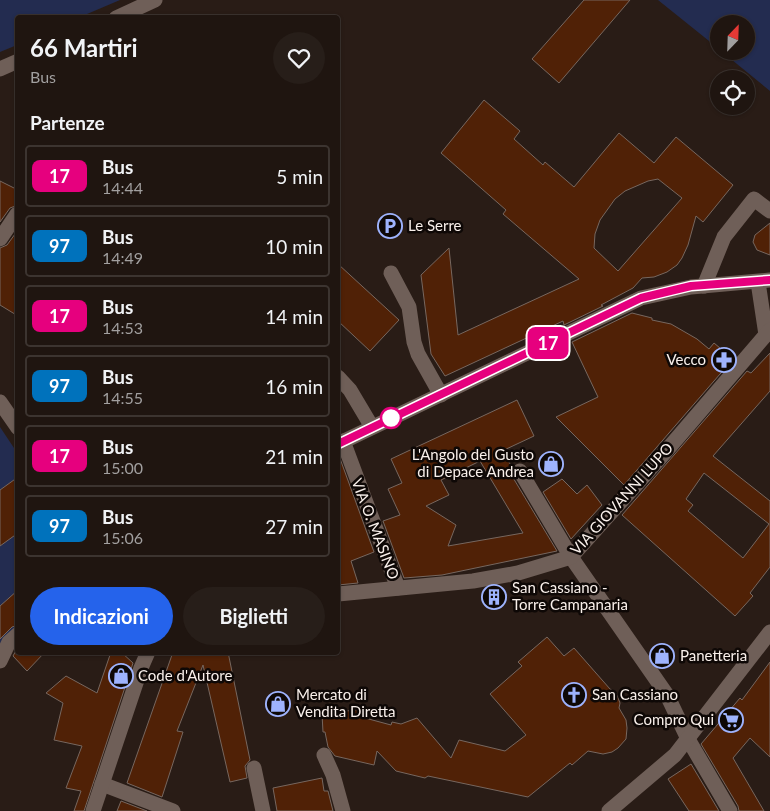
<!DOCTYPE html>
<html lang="it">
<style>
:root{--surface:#1f1510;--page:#271e19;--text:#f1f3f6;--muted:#a19f9f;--line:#3c3430;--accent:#2563eb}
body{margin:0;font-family:Lato,sans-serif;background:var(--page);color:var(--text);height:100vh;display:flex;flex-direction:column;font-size:19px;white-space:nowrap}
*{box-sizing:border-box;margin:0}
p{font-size:16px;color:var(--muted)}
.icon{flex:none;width:28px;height:28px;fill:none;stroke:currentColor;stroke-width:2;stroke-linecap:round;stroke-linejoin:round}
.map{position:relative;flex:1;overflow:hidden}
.sheet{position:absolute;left:15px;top:15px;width:325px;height:640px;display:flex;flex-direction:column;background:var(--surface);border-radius:5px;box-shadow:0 1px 4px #0004,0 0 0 1px var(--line)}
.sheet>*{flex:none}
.badge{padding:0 10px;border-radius:8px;font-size:18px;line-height:32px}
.needle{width:32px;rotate:23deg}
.fabs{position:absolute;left:710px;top:15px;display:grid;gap:10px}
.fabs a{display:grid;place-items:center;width:45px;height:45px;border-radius:50%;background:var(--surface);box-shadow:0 1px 4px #0004,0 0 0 1px var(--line);font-size:25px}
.map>.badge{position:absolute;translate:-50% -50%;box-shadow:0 0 0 2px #fff}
h2{padding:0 15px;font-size:19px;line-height:45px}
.round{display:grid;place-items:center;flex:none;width:52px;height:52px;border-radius:26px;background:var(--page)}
.headline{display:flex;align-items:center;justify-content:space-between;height:85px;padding:0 15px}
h1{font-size:24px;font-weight:700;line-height:38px}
.cta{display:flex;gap:10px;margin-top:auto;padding:10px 15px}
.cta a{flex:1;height:58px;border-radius:30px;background:var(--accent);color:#fff;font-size:20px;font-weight:700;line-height:58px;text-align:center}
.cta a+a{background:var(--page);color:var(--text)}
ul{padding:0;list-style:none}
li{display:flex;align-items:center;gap:15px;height:62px;margin:0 10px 8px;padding:0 5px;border:2px solid var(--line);border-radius:5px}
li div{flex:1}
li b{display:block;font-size:19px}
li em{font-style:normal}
li .badge{min-width:55px;font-weight:700;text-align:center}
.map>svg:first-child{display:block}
.green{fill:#232c50}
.building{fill:#502106;stroke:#77675f;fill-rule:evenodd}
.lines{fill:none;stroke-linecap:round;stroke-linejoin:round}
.minor{stroke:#6f5f58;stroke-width:15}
.line-casing{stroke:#fff;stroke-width:11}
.line{stroke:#e6007e;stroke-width:8}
.stop-dot{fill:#fff;stroke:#e6007e;stroke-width:2.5}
.labels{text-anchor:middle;stroke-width:5;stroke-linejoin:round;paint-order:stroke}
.poi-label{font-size:15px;fill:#f9f0eb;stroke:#0e0806;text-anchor:start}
.street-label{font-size:15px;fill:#f9f0eb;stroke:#0e0806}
</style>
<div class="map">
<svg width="770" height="811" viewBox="0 0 770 811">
<rect width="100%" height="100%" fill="#291c16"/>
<!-- green -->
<g class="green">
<path d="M0,0H120L80,17L18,18L17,45L0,52Z"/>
<path d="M658,0H770V91L721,51H746V24H719V49Z"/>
<path d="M0,427L18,454L17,628L0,646Z"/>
</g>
<!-- building -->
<g class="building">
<path d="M584,0H630L559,83L532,59Z"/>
<path d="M484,100L520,131L514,139L543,165L545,162L574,187L619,133L654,163L676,137L733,185L703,222L696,216L688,245L682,258L677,265L667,272L654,277L642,278L633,288L601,305L603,306L564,325L563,321L445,376L431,354L421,275L449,248L458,335L579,279L503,214L506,210L441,153ZM658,179L682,198L618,271L594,248L595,234L600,220L615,199L625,191L648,181Z"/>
<path d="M0,181L18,190V205L10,208L0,222Z"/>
<path d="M770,223V255L757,250L753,242L755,235Z"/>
<path d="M18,230V316L0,305V248L7,245Z"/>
<path d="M338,264L399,320L370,351L338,321Z"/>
<path d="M632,313L652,318V320L671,324L697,339L709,349L714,343L733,359L624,485L556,417L598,397L572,342Z"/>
<path d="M770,353V391L713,456L770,501V567L750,593L753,596L735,616L622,515L747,371L751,373ZM704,473L769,524L743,558L688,511L693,505L686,499Z"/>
<path d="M517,400L534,436L502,451L512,467V476L557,551L442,575L404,578L383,521L400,515L388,489L402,483L391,459ZM480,461L523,533L448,546L456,525L426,506L449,495L441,480Z"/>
<path d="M338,453L374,552L351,561L358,583L338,585Z"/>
<path d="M18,477V533L0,546V490Z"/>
<path d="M562,479L577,494L587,485L602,505L571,539L543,492Z"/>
<path d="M496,586L507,595L496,609L482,598L490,587Z"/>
<path d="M18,590V625L12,627L0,639V606Z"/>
<path d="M547,637L564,656L574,648L610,689L616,693L620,703L619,708L626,720L627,728L626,739L618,748L612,752L603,754L588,751L572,765L570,763L528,797L428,776L425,778L396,771L377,751L374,765L335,756L328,747L325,732H323L322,714L363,709L365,718L391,725L392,722L401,724L417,718L451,758L459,740L505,751L526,735L490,694L522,666L518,662Z"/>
<path d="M18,647V652H45L27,671L13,656Z"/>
<path d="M111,652H121L133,663L84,811H74L81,791L66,788L82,746L54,740L63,703L46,693L66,676L97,693Z"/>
<path d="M173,652H228L250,760L245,766L247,778L230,782L203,665L177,731L183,732L162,797L127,783Z"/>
<path d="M770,662V757L750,738L733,758L764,811H739L738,806L701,744L740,698L742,700Z"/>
<path d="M691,764L719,811H689L668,779Z"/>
<path d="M322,778L324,791H328L333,811H277L273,788Z"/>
<path d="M121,801L147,811H117Z"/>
</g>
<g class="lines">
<!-- minor -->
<g class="minor">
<path d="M116,18L155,0"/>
<path d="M0,69L18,61"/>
<path d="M0,239L17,214"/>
<path d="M391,273L409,307L414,342L418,354L441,395"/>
<path d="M758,282L766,335"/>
<path d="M704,286L724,237L754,199L770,211"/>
<path d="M338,377L350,390L372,427"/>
<path d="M0,402L18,428"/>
<path d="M343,441L398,588"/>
<path d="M338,444L641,298L691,287L770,280"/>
<path d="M520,471L571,557L667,695L688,739L730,811"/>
<path d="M338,594L473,581L518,573L571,557L661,457L770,330"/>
<path d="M0,661L9,642L18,634"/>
<path d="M324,755L333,775L343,811"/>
<path d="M254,768L263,811"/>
<path d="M102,784L173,811"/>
<path d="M93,811L141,668L148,652"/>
<path d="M609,811L675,755L770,632"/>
</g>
</g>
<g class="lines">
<defs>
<path id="line" d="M338,444L641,298L691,286L770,280"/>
</defs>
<!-- line casing -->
<use href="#line" class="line-casing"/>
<!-- line -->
<use href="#line" class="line"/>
</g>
<!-- icons -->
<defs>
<symbol id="parking-ring" viewBox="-11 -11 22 22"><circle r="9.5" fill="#0e0806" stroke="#9eb3fd" stroke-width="1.5"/><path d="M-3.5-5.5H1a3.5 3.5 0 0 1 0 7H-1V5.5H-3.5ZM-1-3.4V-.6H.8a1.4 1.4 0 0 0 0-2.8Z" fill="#9eb3fd"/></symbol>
<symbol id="pharmacy-ring" viewBox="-11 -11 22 22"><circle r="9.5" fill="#0e0806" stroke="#9eb3fd" stroke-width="1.5"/><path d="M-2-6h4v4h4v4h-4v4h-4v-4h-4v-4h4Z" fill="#9eb3fd"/></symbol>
<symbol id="shop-ring" viewBox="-11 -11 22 22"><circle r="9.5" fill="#0e0806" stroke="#9eb3fd" stroke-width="1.5"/><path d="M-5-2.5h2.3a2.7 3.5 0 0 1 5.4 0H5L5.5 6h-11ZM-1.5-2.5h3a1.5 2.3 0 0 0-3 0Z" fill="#9eb3fd"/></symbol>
<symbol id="building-ring" viewBox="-11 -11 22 22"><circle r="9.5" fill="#0e0806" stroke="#9eb3fd" stroke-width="1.5"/><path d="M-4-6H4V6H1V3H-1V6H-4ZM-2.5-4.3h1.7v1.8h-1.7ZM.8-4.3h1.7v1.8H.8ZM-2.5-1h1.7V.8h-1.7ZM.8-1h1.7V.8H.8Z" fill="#9eb3fd"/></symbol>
<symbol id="church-ring" viewBox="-11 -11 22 22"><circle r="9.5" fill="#0e0806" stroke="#9eb3fd" stroke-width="1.5"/><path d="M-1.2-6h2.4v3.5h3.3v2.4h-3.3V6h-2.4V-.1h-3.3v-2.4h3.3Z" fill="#9eb3fd"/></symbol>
<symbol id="supermarket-ring" viewBox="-11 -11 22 22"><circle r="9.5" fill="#0e0806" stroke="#9eb3fd" stroke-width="1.5"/><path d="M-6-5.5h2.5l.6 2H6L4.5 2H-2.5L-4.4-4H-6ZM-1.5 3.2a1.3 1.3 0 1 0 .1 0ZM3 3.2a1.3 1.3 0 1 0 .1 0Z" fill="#9eb3fd"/></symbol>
</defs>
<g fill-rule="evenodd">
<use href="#parking-ring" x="376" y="212" width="28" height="28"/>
<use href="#pharmacy-ring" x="710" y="346" width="28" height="28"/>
<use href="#shop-ring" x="537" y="450" width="28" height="28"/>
<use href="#building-ring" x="480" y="583" width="28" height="28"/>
<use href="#shop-ring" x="648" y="642" width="28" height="28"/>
<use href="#shop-ring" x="107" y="662" width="28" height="28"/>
<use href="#church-ring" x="560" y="681" width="28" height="28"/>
<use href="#shop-ring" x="264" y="690" width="28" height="28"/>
<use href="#supermarket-ring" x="717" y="706" width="28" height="28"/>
</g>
<!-- markers -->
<circle class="stop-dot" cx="391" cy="418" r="10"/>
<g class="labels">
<!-- poi labels -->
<g class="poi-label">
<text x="408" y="231">Le Serre</text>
<text x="706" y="365" text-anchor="end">Vecco</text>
<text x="534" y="460" text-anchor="end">L'Angolo del Gusto<tspan x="534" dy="17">di Depace Andrea</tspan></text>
<text x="512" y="593">San Cassiano -<tspan x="512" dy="17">Torre Campanaria</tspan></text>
<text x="680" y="661">Panetteria</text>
<text x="138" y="681">Code d'Autore</text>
<text x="296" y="700">Mercato di<tspan x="296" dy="17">Vendita Diretta</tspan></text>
<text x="592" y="700">San Cassiano</text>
<text x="714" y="725" text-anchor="end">Compro Qui</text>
</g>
<!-- street labels -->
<g class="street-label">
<text transform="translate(622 499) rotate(-48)" y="5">VIA GIOVANNI LUPO</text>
<text transform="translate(375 529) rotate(69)" y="5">VIA O. MASINO</text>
</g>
</g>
</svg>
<div class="fabs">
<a><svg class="needle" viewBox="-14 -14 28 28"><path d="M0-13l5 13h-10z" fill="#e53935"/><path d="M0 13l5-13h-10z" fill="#a19f9f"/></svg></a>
<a><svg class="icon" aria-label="locate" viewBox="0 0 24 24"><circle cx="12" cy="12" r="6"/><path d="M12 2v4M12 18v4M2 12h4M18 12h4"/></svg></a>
</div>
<b class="badge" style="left:548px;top:343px;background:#e6007e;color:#fff">17</b>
<section class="sheet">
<div class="headline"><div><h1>66 Martiri</h1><p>Bus</p></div><a class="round"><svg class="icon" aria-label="heart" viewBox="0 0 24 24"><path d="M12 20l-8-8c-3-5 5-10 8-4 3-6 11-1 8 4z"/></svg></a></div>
<h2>Partenze</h2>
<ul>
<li><span class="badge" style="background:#e6007e;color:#fff">17</span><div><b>Bus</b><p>14:44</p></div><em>5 min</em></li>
<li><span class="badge" style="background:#0072bc;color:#fff">97</span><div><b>Bus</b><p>14:49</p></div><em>10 min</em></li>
<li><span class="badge" style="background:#e6007e;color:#fff">17</span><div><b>Bus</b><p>14:53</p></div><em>14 min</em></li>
<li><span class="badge" style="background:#0072bc;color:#fff">97</span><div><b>Bus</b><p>14:55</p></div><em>16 min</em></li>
<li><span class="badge" style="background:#e6007e;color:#fff">17</span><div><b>Bus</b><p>15:00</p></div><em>21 min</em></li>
<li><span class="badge" style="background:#0072bc;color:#fff">97</span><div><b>Bus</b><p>15:06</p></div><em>27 min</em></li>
</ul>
<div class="cta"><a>Indicazioni</a><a>Biglietti</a></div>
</section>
</div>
